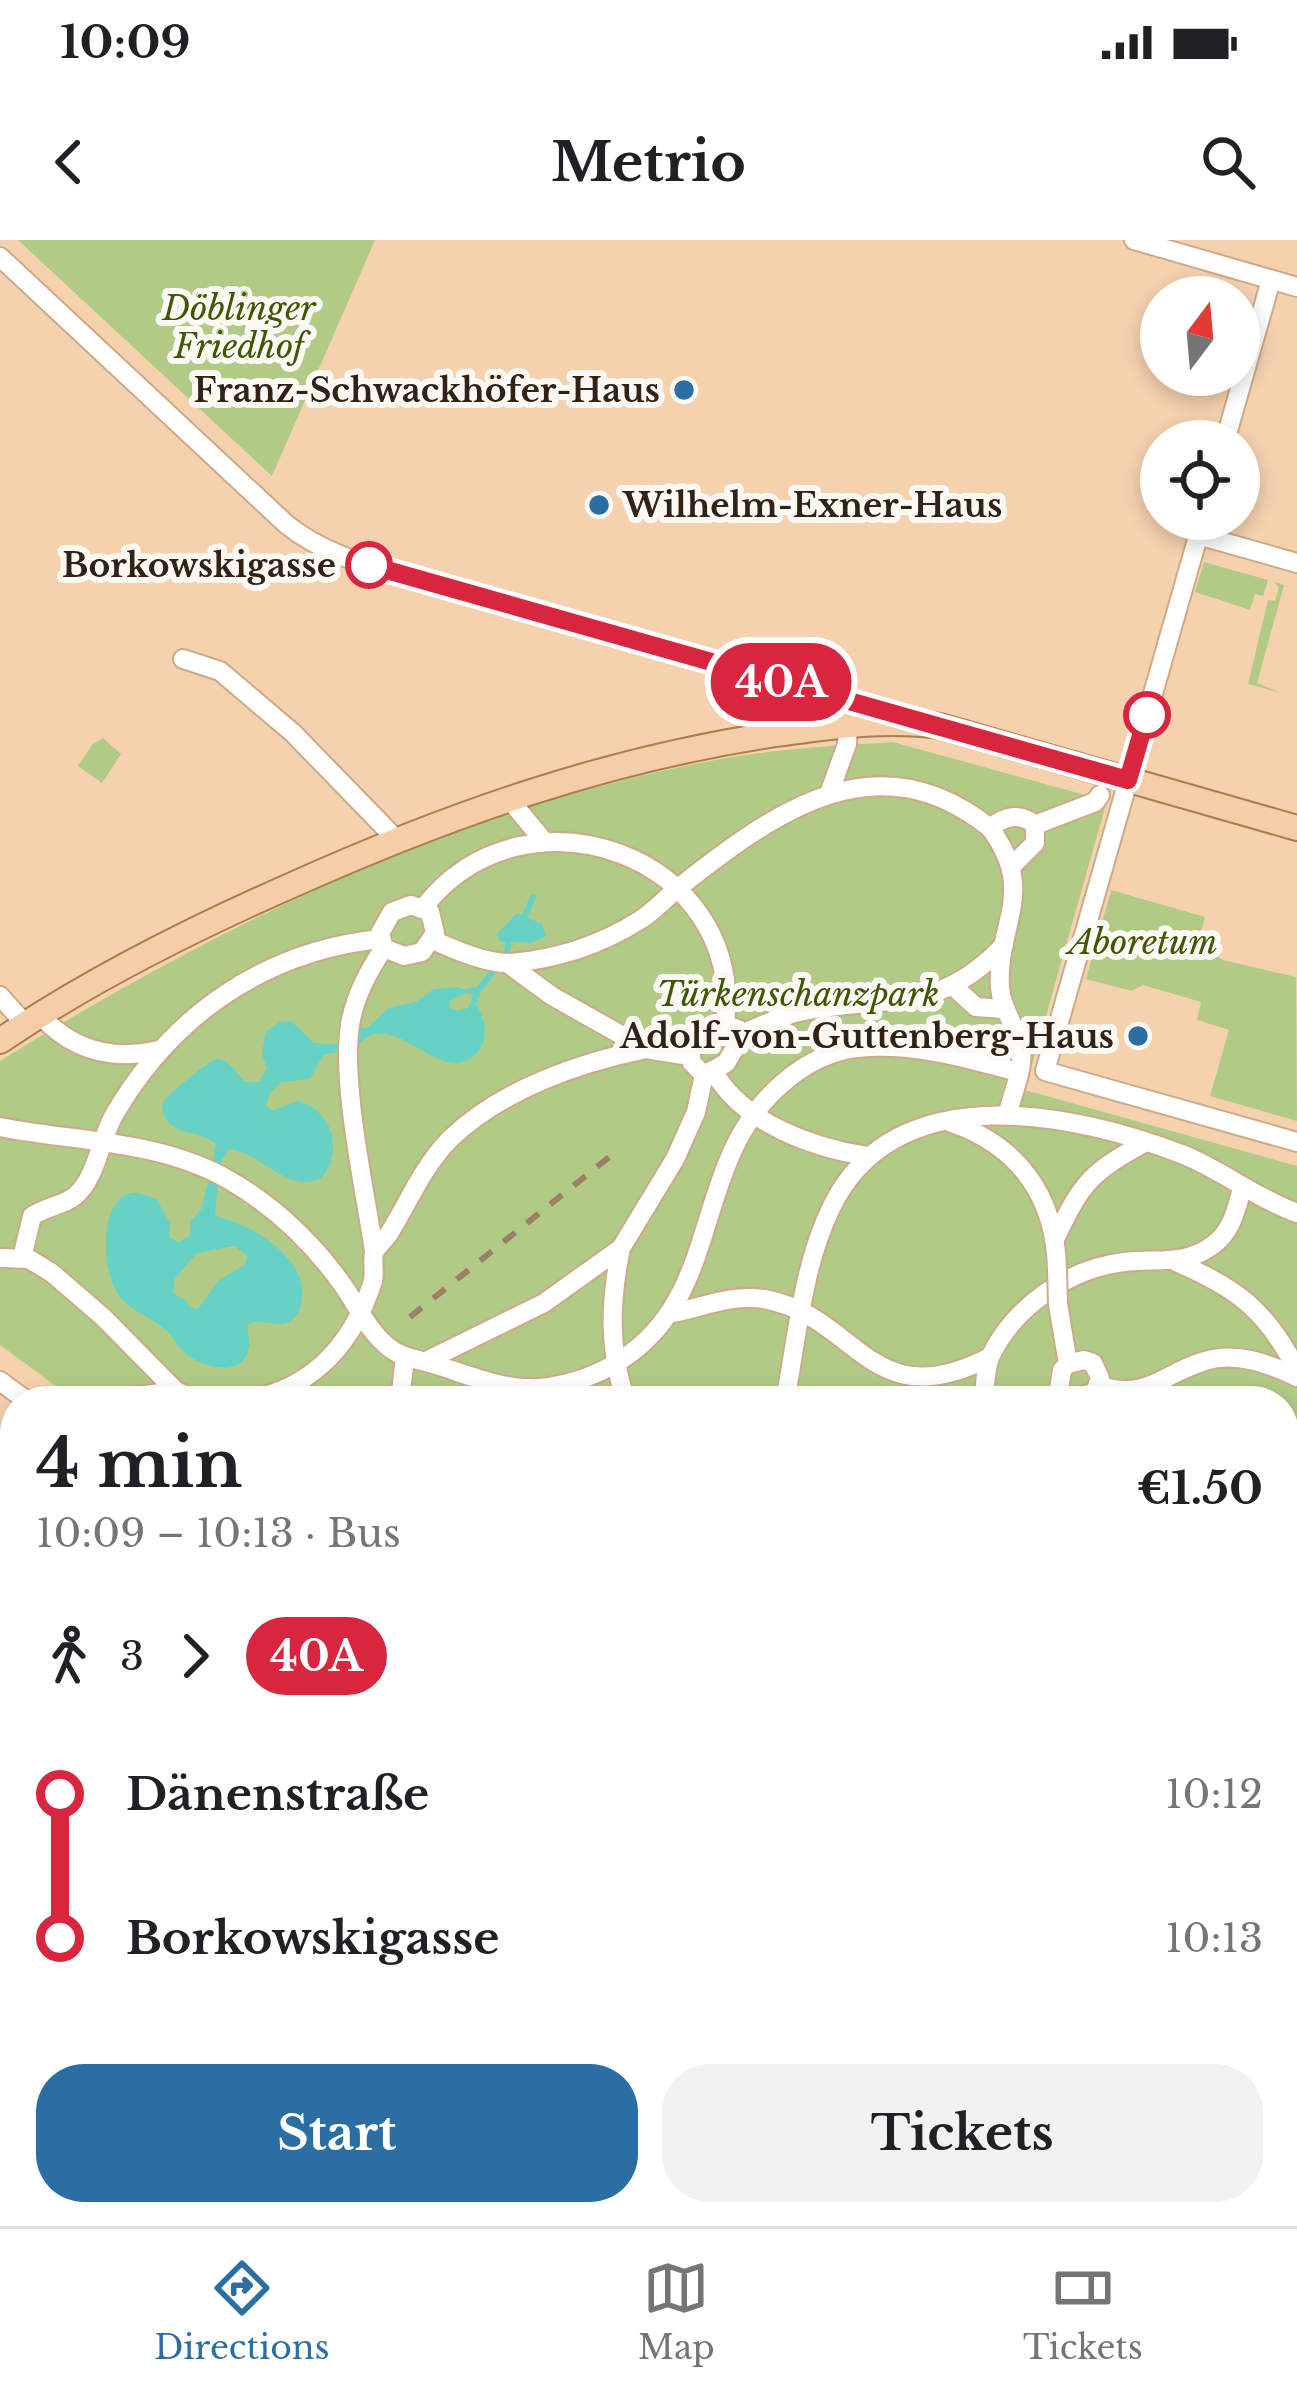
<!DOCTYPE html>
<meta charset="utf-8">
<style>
:root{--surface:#fff;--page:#f2f2f2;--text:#202124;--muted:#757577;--line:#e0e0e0;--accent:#2a6ea3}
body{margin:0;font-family:"Libre Baskerville",serif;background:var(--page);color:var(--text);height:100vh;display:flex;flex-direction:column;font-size:45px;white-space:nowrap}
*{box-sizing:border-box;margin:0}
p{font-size:39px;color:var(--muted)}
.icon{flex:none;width:66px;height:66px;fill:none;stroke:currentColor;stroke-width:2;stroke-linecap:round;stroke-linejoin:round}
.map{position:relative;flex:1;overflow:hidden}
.drawer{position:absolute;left:0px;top:1146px;width:1299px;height:840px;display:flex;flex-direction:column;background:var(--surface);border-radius:48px 48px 0 0;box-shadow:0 6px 18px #0003}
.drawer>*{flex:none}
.badge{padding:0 24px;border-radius:39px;font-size:42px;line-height:78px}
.needle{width:78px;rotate:16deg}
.controls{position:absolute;left:1140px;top:36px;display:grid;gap:24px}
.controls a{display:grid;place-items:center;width:120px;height:120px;border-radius:50%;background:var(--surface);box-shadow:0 6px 18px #0003;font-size:60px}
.map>.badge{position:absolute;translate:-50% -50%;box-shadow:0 0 0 6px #fff}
.legs{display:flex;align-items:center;gap:18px;height:132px;padding:0 36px;font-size:39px}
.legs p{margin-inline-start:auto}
.headline{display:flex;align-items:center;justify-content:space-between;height:204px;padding:0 36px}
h1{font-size:66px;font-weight:800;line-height:90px}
.action{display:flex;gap:24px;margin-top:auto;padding:24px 36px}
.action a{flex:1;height:138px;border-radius:48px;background:var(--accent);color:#fff;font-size:48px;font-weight:800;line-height:138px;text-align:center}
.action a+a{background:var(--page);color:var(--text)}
ul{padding:0 36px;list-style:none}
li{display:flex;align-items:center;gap:42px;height:144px;font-size:45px}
li i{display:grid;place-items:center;width:18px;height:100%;margin:0 15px;background:currentColor}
li i::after{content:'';width:30px;height:30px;margin:-15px;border:9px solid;border-radius:50%;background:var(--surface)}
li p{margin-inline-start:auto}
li:first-child i{background:linear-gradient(#0000 50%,currentColor 0)}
li:last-child i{background:linear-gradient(currentColor 50%,#0000 0)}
.status{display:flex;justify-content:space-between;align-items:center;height:84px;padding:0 60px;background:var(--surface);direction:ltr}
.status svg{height:33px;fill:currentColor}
header{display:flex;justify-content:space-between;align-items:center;height:156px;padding:0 36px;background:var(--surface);font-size:54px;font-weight:800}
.tab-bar{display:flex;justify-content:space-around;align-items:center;height:168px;border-top:3px solid var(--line);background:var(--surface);font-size:33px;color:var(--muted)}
.tab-bar a{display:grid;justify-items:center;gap:6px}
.tab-bar .current{color:var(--accent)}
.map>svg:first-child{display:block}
.green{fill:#b1cb86}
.water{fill:#66d1c5;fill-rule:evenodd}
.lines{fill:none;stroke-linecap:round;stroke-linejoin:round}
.stream{stroke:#66d1c5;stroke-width:6}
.minor-casing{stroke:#cdaa88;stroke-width:22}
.major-casing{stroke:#ab7d4e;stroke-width:28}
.minor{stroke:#fff;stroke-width:18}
.major{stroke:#f4cea7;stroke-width:24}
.rail{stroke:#9a8067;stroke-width:6;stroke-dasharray:15 15;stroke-linecap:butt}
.minor-bridge-casing{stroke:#cdaa88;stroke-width:22;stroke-linecap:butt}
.minor-bridge{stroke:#fff;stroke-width:18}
.line-1-casing{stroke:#fff;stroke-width:27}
.line-1{stroke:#d7263d;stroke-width:18}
.poi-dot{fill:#2a6ea3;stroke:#fcf9f5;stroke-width:4.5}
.stop-1-dot{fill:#fff;stroke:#d7263d;stroke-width:6}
.labels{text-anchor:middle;stroke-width:12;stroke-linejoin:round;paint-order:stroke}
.park-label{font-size:33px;font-style:italic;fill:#3f5602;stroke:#fcf9f5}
.poi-label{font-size:33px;font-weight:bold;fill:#302315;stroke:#fcf9f5;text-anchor:end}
.stop-label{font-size:33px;font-weight:bold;fill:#302315;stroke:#fcf9f5;text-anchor:end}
</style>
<div class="status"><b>10:09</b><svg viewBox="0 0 49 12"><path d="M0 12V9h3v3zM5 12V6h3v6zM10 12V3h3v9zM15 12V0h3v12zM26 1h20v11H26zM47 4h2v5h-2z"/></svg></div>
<header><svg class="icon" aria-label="back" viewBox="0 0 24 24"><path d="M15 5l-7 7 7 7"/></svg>Metrio<svg class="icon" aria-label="search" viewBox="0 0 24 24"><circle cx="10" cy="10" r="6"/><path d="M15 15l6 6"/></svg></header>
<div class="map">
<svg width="1297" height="1986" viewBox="0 0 1297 1986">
<rect width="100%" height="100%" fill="#f5d1ae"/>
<!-- green -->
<g class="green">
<path d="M18,0H375L272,236Z"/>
<path d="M1204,322L1268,340L1263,356L1255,354L1250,370L1195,352Z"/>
<path d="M1274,342L1284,345L1257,443L1281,453L1248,444L1268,360L1275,361L1279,347Z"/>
<path d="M103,498L121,514L102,543L78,526L92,505Z"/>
<path d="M893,502L1107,561L1025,850L1297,926V1548L1284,1544V1161H76L0,1105V821C225,681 475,560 738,516C790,508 841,505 893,502Z"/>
<path d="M1111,650L1205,677L1201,692L1215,696L1211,713L1223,720L1296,737L1297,881L1210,856L1229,790L1197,780L1201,762L1143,745L1132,751L1086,739Z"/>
<path d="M154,1971H1022L1026,1986H146Z"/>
</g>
<!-- water -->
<g class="water">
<path d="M517,673L542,684L546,696L532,703L499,701L497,694Z"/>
<path d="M458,747L469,751L450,761L449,767L458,771L477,765C484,780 490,795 479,810C453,845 415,798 386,794C371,792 363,798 356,810L353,788H367L389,768L416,762L434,749Z"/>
<path d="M291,781L314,803L340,805L342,811L323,815L310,839L281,842L270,853L266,866L273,870L298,861C333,871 345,912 320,939C286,953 262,913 229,909L222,920L215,972L218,977C249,983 305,1017 302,1054C302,1063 300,1073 293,1079C279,1091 263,1077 248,1084C247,1093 251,1103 248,1111C241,1139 199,1126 185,1113C177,1107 174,1098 168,1092C149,1074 124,1071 113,1045C99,1013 102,928 157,960L170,983L169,997L179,1002L190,995L191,981L202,968L216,905C203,890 178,897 166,879C162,873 161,867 164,861C167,855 210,820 216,819C229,818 237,835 246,842H259L267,828L262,814L266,792L280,782ZM234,1006L247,1015L245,1025L219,1040L198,1069L189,1067L187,1061L173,1054L175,1038L197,1013Z"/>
</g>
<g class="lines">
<!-- stream -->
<g class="stream">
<path d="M525,676L533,657"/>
<path d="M507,713L508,703"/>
<path d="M469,751L478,750L496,728"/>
<path d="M472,767L478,750"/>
</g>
<defs>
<g id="minor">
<path d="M1134,0L1297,47"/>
<path d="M0,17L286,284C324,315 371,326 417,340L902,476"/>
<path d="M1225,201L1271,40"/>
<path d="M1203,279L1045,831L1297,902"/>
<path d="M1198,295L1297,323"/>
<path d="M183,419L220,431L293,493L396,599"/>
<path d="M782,442L784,493"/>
<path d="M830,551L847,504L848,485"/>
<path d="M509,559L543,600"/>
<path d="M1012,626L1035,603V585"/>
<path d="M411,665L430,672L435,693L422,712L404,716L384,708L380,693L392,672Z"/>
<path d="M424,667C525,537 745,616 725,783"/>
<path d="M433,700C455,710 487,724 511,723C557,719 602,704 640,680C656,670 667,656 682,645C777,570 878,498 990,588"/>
<path d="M507,723L552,756L646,809L690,816"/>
<path d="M954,747L976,767L1003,769"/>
<path d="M0,756L25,784"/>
<path d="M40,775C72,810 112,821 158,810"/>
<path d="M718,783L738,789L741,798L726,823L704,835L692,823C687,803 700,790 718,783Z"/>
<path d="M741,794C762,786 781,775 804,771C888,754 937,776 1004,705"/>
<path d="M714,832C743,883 813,908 867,916"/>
<path d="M1008,873C1012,854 1024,829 1021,809C1018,788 1002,771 1000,748C996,683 1038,653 990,588C1004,576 1020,572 1035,585L1095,562L1100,555"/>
<path d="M952,883C1019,906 1055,957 1057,1028"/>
<path d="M0,887C77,902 159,900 229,940C274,966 312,1002 342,1044C358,1066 368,1092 391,1109C404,1119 419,1119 433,1124C469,1135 501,1150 539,1148C573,1145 604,1133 631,1113C724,1043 692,919 784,842C805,824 829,811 857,808C912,802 965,818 1018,832"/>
<path d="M1056,997C1083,940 1092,932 1146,902"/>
<path d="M621,1008C610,1062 608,1108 626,1161"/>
<path d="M374,1011C365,950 341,843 350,785C354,759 369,730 384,708"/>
<path d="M0,1018L29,1019L52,1033L103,1077L176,1151L198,1161"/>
<path d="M22,1018L32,976C46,966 69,965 80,951C97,932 101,898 114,875C172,775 265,711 380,699"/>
<path d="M1176,1022C1237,1048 1266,1070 1297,1130"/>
<path d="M1058,1064L1068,1124L1062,1130L1059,1149L1072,1160"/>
<path d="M673,1073C703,1067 733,1054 764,1059C859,1076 869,1179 990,1117"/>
<path d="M426,1121L544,1063L621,1008L675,919L696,872L704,835"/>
<path d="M1068,1124L1084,1120L1093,1123L1100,1138L1095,1152L1072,1160"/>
<path d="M0,1141L27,1161"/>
<path d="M1099,1146C1150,1160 1161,1134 1205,1121C1236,1111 1269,1124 1297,1137"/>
<path d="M100,1161L176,1151"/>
<path d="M231,1161C304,1157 351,1110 373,1041C375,1031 372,1022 374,1013C376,1007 386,999 390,992C409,961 423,927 449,900C500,850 578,823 646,809"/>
<path d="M400,1161L405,1117"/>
<path d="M785,1161C797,1098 803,1024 832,966C897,835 1075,873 1184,915C1223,931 1256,958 1297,973"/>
<path d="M984,1161C985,1147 985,1128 991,1115C1015,1066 1070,1028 1124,1022C1156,1018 1185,1026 1213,1005C1232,991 1236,970 1242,949"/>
<path d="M1284,1293L1297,1290"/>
<path d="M1284,1342L1297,1335"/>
<path d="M1284,1483L1297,1488"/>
<path d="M0,1533L15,1538"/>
<path d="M1284,1570L1297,1574"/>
<path d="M0,1619L15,1675"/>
<path d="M108,1971L113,1986"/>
<path d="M1051,1971L1070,1986"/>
<path d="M125,1986L133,1971"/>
</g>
<path id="major" d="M0,801C90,740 190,690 290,646C446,576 606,519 776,494C830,487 885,478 940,486L1297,588"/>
</defs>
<!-- minor casing -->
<use href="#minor" class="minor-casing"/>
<!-- major casing -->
<use href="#major" class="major-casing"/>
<!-- minor -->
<use href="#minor" class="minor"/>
<!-- major -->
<use href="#major" class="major"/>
<!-- rail -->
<path class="rail" d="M410,1077L613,914"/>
<defs>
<path id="minor-bridge" d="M1057,1028L1058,1064"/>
</defs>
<!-- minor-bridge casing -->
<use href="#minor-bridge" class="minor-bridge-casing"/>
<!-- minor-bridge -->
<use href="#minor-bridge" class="minor-bridge"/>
</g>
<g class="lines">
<defs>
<path id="line-1" d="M369,325L1128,540L1147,475"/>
</defs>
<!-- line-1 casing -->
<use href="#line-1" class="line-1-casing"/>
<!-- line-1 -->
<use href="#line-1" class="line-1"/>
</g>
<!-- markers -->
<g class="poi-dot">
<circle cx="684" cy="150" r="12"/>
<circle cx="599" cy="265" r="12"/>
<circle cx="1138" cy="796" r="12"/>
</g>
<g class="stop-1-dot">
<circle cx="369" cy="325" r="21"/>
<circle cx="1147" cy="475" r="21"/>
</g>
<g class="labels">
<!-- park labels -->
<g class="park-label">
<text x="239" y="80">Döblinger<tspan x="239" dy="38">Friedhof</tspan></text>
<text x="1143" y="714">Aboretum</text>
<text x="798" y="766">Türkenschanzpark</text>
</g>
<!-- poi labels -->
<g class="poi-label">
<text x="660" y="162">Franz-Schwackhöfer-Haus</text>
<text x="623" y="277" text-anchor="start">Wilhelm-Exner-Haus</text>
<text x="1114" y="808">Adolf-von-Guttenberg-Haus</text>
</g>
<!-- stop labels -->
<g class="stop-label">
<text x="336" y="337">Borkowskigasse</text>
</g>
</g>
</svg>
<div class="controls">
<a><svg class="needle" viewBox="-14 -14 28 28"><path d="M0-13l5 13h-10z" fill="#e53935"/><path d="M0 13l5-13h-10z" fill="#757577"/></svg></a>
<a><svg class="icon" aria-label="locate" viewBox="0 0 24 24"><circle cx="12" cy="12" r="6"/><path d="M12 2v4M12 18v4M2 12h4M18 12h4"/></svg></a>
</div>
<b class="badge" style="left:781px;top:442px;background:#d7263d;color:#fff">40A</b>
<section class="drawer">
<div class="headline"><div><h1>4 min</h1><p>10:09 – 10:13 · Bus</p></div><b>€1.50</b></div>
<div class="legs"><svg class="icon" aria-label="walk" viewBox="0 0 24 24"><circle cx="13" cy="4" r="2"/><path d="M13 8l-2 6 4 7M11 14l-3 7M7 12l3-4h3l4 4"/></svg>3<svg class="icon" aria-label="forward" viewBox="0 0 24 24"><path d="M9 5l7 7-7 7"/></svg><b class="badge" style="background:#d7263d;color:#fff">40A</b></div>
<ul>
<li><i style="color:#d7263d"></i><b>Dänenstraße</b><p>10:12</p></li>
<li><i style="color:#d7263d"></i><b>Borkowskigasse</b><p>10:13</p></li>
</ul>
<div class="action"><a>Start</a><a>Tickets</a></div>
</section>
</div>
<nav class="tab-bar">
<a class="current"><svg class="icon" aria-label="directions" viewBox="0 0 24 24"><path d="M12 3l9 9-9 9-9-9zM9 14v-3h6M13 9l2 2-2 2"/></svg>Directions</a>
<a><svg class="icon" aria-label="map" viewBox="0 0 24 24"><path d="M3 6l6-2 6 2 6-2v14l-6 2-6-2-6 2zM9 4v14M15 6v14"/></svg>Map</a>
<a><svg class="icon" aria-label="tickets" viewBox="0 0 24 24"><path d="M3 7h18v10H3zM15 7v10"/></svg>Tickets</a>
</nav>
